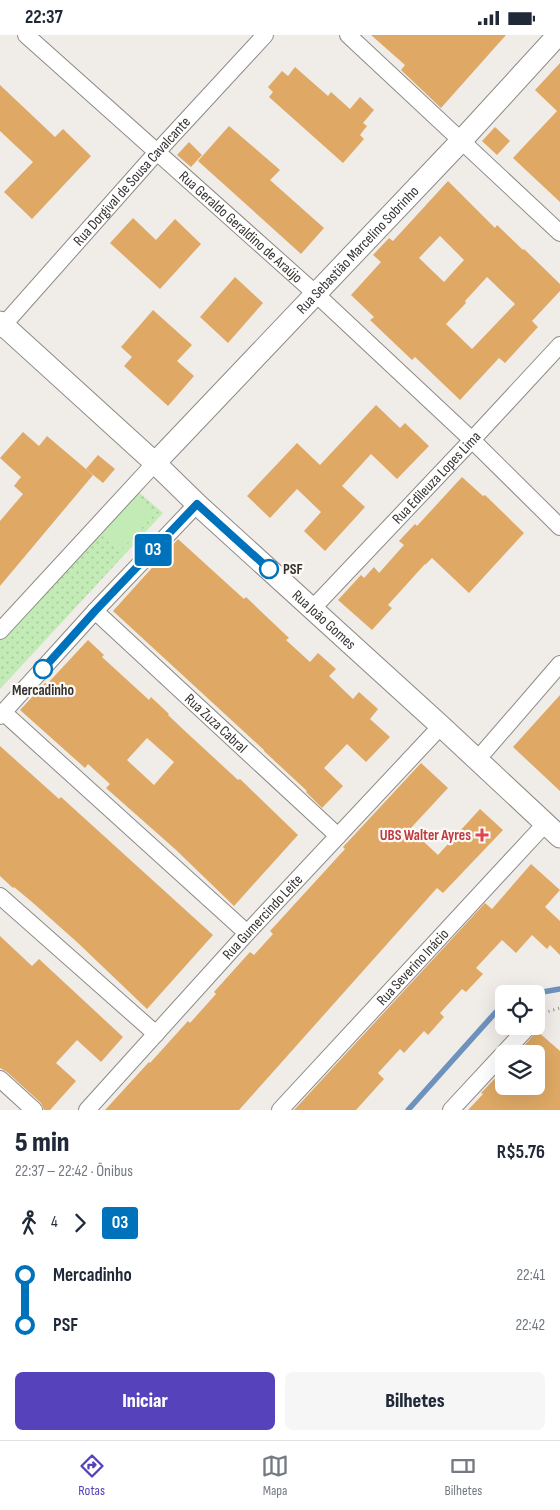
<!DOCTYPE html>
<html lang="pt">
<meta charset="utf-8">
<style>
:root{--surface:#fff;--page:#f6f6f7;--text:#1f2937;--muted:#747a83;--line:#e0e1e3;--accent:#5642ba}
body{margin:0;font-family:"Sofia Sans Condensed",sans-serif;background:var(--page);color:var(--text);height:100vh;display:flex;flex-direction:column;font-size:19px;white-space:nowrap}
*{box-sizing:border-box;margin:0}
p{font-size:16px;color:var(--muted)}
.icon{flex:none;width:28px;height:28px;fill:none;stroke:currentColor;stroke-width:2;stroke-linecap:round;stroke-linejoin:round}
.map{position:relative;height:1075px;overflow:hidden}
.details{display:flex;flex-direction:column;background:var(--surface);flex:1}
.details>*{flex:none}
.badge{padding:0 10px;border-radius:4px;font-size:18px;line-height:32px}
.fabs{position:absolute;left:495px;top:950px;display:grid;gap:10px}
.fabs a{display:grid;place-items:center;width:50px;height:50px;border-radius:8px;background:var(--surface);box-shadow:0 5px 20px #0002;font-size:25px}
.map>.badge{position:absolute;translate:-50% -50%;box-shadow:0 0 0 2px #fff}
.legs{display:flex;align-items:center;gap:8px;height:55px;padding:0 15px;font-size:16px}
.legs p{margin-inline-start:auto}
.overview{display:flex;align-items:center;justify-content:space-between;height:85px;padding:0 15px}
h1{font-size:28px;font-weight:800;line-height:38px}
.action{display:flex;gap:10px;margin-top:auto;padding:10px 15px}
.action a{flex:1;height:58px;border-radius:8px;background:var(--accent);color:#fff;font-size:20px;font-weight:800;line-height:58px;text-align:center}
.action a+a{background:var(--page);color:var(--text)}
ul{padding:0 15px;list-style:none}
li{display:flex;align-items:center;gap:18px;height:50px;font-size:19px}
li i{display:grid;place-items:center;width:8px;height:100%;margin:0 6px;background:currentColor}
li i::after{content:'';width:12px;height:12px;margin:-6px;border:4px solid;border-radius:50%;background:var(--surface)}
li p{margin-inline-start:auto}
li:first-child i{background:linear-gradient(#0000 50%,currentColor 0)}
li:last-child i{background:linear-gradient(currentColor 50%,#0000 0)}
.status{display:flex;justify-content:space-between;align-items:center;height:35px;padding:0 25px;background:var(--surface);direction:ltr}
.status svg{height:14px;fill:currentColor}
.tab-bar{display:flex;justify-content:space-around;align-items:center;height:70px;border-top:1px solid var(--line);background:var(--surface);font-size:14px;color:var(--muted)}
.tab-bar a{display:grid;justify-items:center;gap:2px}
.tab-bar .current{color:var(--accent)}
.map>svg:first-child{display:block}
.green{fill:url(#green-dots)}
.pitch{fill:#c2ebb5}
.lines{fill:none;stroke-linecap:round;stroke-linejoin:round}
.stream{stroke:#6e92be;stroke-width:5.5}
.building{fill:#dfa965;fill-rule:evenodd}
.minor-casing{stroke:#8d8a86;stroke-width:18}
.tertiary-casing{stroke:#8d8a86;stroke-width:23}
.path{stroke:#928f8d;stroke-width:3;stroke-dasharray:1 4;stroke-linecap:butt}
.minor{stroke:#fff;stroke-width:16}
.tertiary{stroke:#fff;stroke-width:21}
.line-1-casing{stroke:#fff;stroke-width:11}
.line-1{stroke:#0072bc;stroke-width:8}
.stop-1-dot{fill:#fff;stroke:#0072bc;stroke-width:2.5}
.health-dot{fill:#e0444e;stroke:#fdfaf6;stroke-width:2}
.labels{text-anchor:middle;stroke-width:4.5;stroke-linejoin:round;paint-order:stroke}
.street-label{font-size:15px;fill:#343231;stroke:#fdfaf6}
.stop-label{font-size:15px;font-weight:bold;fill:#343231;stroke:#fdfaf6;text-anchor:start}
.health-label{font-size:15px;font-weight:bold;fill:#be3a42;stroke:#fdfaf6;text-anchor:end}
</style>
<div class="status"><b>22:37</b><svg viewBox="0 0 49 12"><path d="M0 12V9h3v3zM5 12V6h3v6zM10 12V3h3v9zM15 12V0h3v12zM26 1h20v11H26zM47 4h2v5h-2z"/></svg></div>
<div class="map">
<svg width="560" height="1075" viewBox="0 0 560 1075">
<defs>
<pattern id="green-dots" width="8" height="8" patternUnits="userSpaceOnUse" patternTransform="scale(1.25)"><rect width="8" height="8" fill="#c2ebb5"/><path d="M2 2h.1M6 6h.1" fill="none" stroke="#a7ca9c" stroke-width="1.8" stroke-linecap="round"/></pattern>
</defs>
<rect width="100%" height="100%" fill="#f0ece8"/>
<!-- green -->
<path class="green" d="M134,453L163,478L0,654V600Z"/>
<!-- pitch -->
<path class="pitch" d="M135,460L155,479L119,517L99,498Z"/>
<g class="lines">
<!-- stream -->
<g class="stream">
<path d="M531,959L560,954"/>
<path d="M408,1075L495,978L504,971"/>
</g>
</g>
<!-- building -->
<g class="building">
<path d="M371,0H506L441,73L401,35L405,30Z"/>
<path d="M560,28V167L513,123L557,76L535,55Z"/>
<path d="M295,32L328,61L331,57L350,74L360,62L374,75L363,88L367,91L360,100L364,104L343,128L269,62L273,57L268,52L282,36L288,41Z"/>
<path d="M0,50L55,102L63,94L91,121L32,184L4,157L33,127L0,96Z"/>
<path d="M229,91L280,135L270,145L324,193L301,219L198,126Z"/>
<path d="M495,92L510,106L497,120L482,106Z"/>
<path d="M189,107L202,120L191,132L177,120Z"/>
<path d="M448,146L495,193L497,190L523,215L524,214L560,249V256L532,286L538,292L505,328L499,323L460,365L415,322L412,325L370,285L374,282L351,260L381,227L373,220L389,203L393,206ZM440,201L464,225L444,247L419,223ZM487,242L515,269L472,314L446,289L466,268L465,266Z"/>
<path d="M133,183L156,205L175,184L201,209L160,254L110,208Z"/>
<path d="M235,242L263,268L228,308L200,282Z"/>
<path d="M153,275L192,310L177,326L194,341L168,371L124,331L132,322L121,312Z"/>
<path d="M376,370L400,393L405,388L429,411L397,444L371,419L342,451L365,472L325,516L304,496L321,477L297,454L270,483L247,461L297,408L320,430Z"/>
<path d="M23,397L39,411L47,401L93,440L0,551V486L23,459L14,451L21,442L0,423Z"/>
<path d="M98,420L115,434L103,448L86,434Z"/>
<path d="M462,442L483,461L485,460L524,498L469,558L432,523L425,530V529L388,570L392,573L372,595L338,565L361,540L364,543L374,532L379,538L404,510L399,506L415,489L417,491Z"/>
<path d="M178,504L244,564L246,562L289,603L286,605L310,627L318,618L336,634L329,641L353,664L359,657L378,674L370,684L390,702L366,727L347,709L324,733L343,751L322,773L306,757L307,756L264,716V715L113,576Z"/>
<path d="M88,605L104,620L102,622L149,665L151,662L169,679L168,680L186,697L238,745L240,744L298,800L234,871L175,814L106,753L110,749L88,729L85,733L20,675L45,648L47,649ZM147,703L174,727L154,750L127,725Z"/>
<path d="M560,660V756L513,712Z"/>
<path d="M0,711L59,764L61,762L213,900L147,974L78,908L32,867L14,852L13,853L0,841Z"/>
<path d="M421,728L448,753L410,794L438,820L480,774L503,795L443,858L437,853L239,1075H105L149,1027L150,1028L188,986L190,988L216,959L214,957L250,917L254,920L273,899L270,896L345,814L343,812Z"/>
<path d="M531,829L560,855L545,872L560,886V920L550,910L547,914L532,900L516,918L502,905L476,933L483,939L466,957L462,954L440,978L444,982L428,1000L424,996L404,1018L400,1014L378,1038L384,1044L356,1075H294L485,868L492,874Z"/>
<path d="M0,901L32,931L39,924L123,1002L101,1027L77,1005L56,1028L76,1046L50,1075H44L41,1068L7,1037L0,1033Z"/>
<path d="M537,996L560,1016V1075H468L483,1059L481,1058L504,1034V1051H536V1019H517Z"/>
</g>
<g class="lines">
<defs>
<g id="minor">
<path id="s1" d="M26,0L316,259L472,405L560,492"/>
<path d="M348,0L560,198"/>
<path id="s2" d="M0,294L157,117L265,0"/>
<path id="s3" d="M312,574L472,405L560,310"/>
<path id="s4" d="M95,576L338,801"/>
<path d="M0,596L155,428"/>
<path d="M3,677L247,898"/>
<path d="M0,681L95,576L197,469"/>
<path d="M477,725L560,629"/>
<path d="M0,861L156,999"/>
<path d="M0,1044L34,1075"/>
<path id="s5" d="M87,1075L247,898L441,691"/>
<path id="s6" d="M280,1075L545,789"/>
<path d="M451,1075L529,991"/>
</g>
<g id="tertiary">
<path id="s7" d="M0,287L155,428L197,469L441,691L560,802"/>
<path id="s8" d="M155,428L461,106L558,0"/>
</g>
</defs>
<!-- minor casing -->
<use href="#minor" class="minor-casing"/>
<!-- tertiary casing -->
<use href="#tertiary" class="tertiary-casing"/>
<!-- path -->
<path class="path" d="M540,981L543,978L560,973"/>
<!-- minor -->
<use href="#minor" class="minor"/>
<!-- tertiary -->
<use href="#tertiary" class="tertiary"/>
</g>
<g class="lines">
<defs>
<path id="line-1" d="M43,634L95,576L197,469L269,534"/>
</defs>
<!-- line-1 casing -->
<use href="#line-1" class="line-1-casing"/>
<!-- line-1 -->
<use href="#line-1" class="line-1"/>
</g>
<!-- markers -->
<g class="stop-1-dot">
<circle cx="269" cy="534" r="9"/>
<circle cx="43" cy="634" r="9"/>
</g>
<path class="health-dot" d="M479.5 792.5h5v5h5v5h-5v5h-5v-5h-5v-5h5z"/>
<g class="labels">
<!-- street labels -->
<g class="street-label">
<text dy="5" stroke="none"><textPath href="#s2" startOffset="198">Rua Dorgival de Sousa Cavalcante</textPath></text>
<text dy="5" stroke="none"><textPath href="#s1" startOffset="288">Rua Geraldo Geraldino de Araújo</textPath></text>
<text dy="5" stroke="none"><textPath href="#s8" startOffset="294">Rua Sebastião Marcelino Sobrinho</textPath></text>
<text dy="5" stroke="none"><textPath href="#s3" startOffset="181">Rua Edileuza Lopes Lima</textPath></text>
<text dy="5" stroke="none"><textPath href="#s7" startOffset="440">Rua João Gomes</textPath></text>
<text dy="5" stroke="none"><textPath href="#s4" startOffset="165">Rua Zuza Cabral</textPath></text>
<text dy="5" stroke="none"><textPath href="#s5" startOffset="261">Rua Gumercindo Leite</textPath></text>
<text dy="5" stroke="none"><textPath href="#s6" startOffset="195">Rua Severino Inácio</textPath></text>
</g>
<!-- stop labels -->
<g class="stop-label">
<text x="283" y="539">PSF</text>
<text x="43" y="660" text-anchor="middle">Mercadinho</text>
</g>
<!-- health labels -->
<g class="health-label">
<text x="471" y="805">UBS Walter Ayres</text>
</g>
</g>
</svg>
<div class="fabs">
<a><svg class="icon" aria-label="locate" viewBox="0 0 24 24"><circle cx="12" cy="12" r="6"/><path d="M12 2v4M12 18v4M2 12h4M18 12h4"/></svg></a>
<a><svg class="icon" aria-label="layers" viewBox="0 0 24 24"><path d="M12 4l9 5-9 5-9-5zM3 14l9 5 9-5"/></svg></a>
</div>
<b class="badge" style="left:153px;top:515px;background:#0072bc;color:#fff">03</b>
</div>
<section class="details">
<div class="overview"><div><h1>5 min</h1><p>22:37 – 22:42 · Ônibus</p></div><b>R$5.76</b></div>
<div class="legs"><svg class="icon" aria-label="walk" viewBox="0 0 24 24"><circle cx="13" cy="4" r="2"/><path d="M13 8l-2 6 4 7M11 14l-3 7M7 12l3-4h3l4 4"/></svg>4<svg class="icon" aria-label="forward" viewBox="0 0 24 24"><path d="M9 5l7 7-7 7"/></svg><b class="badge" style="background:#0072bc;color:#fff">03</b></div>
<ul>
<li><i style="color:#0072bc"></i><b>Mercadinho</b><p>22:41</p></li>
<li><i style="color:#0072bc"></i><b>PSF</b><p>22:42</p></li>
</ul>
<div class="action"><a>Iniciar</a><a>Bilhetes</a></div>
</section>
<nav class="tab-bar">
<a class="current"><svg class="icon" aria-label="directions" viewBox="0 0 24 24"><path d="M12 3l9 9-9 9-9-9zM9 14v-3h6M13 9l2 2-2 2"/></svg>Rotas</a>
<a><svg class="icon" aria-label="map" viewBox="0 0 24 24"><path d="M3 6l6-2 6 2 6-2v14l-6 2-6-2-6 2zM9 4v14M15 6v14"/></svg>Mapa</a>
<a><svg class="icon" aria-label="tickets" viewBox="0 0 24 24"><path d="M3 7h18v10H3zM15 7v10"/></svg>Bilhetes</a>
</nav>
